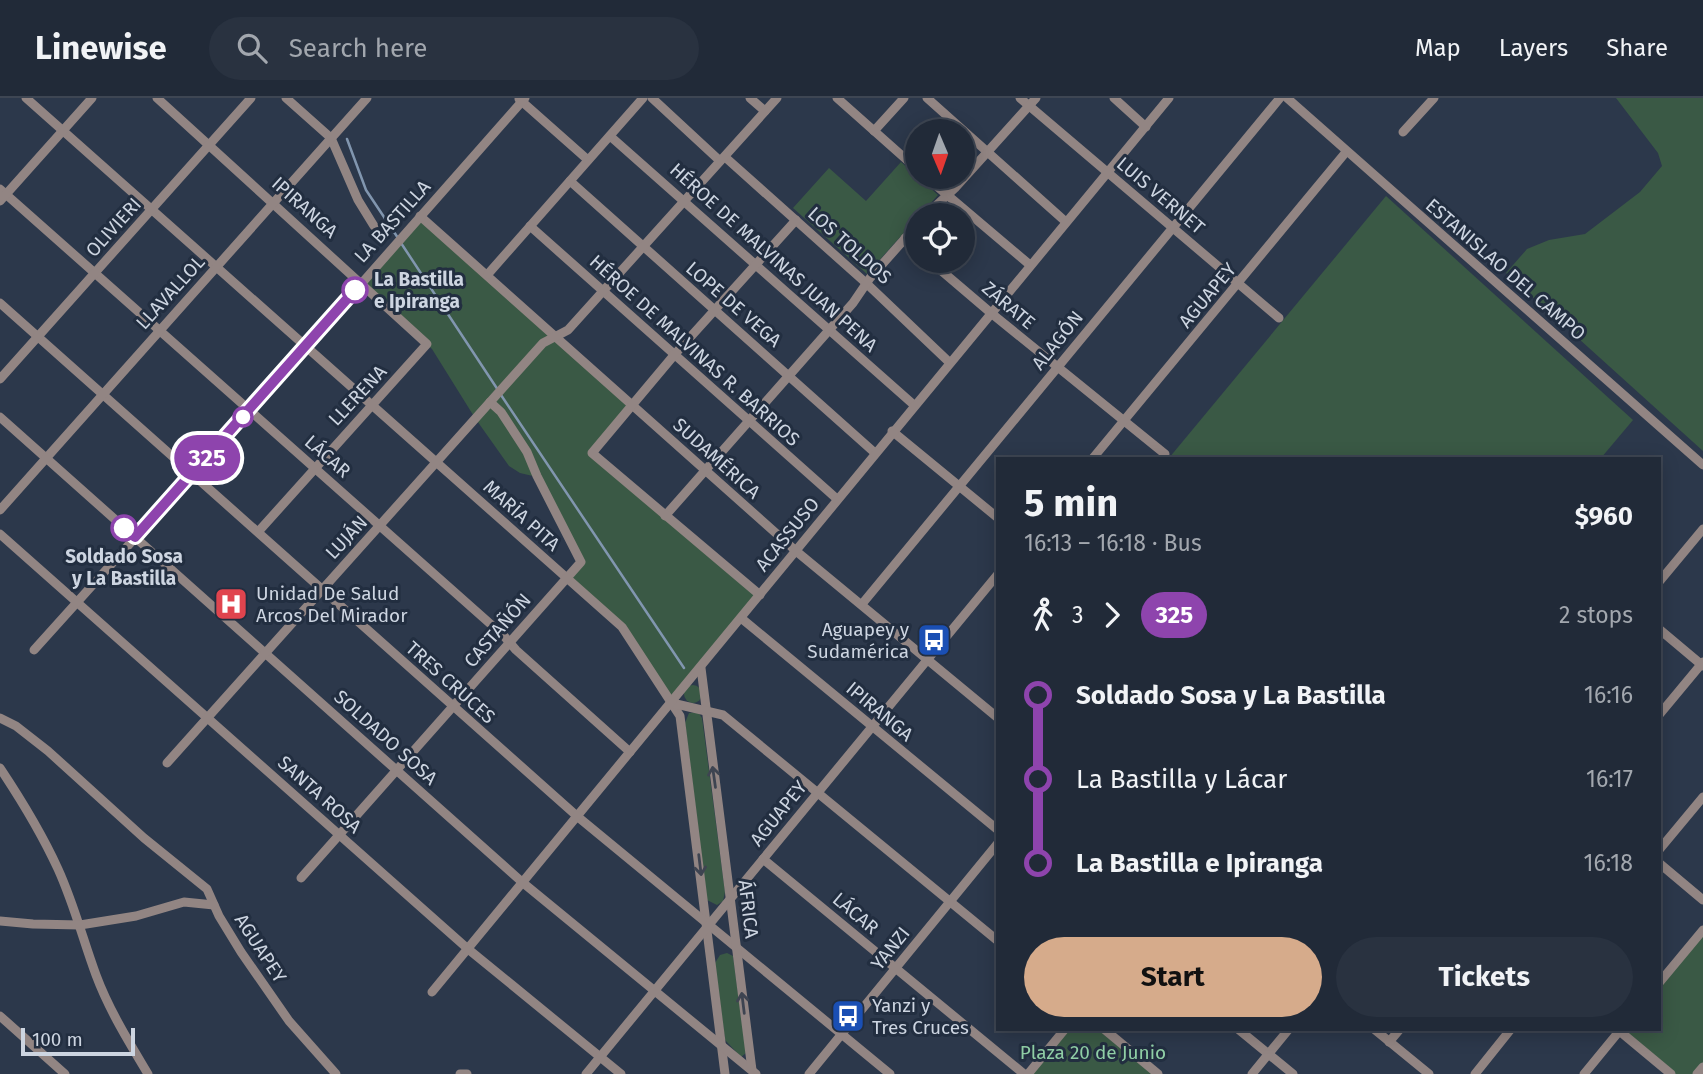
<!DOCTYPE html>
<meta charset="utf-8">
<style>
:root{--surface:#212a38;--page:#293240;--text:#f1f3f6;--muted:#a2a7ae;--line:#3e4653;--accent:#d6ab8b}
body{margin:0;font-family:"Fira Sans",sans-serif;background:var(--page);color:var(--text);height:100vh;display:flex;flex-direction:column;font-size:26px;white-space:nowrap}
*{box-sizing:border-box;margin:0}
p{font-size:23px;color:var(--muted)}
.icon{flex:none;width:38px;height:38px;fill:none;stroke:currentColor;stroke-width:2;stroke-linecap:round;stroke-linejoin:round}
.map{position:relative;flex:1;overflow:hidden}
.sheet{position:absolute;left:996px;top:359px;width:665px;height:574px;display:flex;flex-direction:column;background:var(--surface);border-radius:0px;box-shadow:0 4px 18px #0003,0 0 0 2px var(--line)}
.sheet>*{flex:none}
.badge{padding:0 14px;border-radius:23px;font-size:24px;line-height:46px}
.needle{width:46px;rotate:178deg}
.controls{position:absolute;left:905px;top:21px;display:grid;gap:14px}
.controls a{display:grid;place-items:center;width:70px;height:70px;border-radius:50%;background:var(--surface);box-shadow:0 4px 18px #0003,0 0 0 2px var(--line);font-size:35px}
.scale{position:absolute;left:21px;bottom:18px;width:114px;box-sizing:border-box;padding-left:7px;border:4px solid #cdd5e1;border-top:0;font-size:19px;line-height:24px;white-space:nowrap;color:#cdd5e1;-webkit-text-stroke:5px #222e40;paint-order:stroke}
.map>.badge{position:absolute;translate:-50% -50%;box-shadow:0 0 0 4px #fff}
.legs{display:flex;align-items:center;gap:10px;height:77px;padding:0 28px;font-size:23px}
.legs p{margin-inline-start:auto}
.headline{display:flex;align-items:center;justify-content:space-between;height:119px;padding:0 28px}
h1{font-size:38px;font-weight:700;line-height:52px}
.primary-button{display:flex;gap:14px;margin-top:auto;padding:14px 28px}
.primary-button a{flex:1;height:80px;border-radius:42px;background:var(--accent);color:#111;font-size:28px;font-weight:700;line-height:80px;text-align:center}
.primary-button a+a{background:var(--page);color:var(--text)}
ul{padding:0 28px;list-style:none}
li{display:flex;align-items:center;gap:24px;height:84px;font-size:26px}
li i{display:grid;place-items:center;width:10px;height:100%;margin:0 9px;background:currentColor}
li i::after{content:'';width:18px;height:18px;margin:-9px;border:5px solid;border-radius:50%;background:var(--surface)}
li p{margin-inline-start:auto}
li:first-child i{background:linear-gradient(#0000 50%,currentColor 0)}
li:last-child i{background:linear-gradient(currentColor 50%,#0000 0)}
header{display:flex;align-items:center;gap:42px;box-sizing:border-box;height:98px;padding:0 35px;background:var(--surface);border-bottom:2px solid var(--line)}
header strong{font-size:33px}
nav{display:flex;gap:38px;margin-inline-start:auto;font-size:24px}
.search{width:490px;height:63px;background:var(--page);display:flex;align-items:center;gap:18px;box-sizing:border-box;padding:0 24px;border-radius:38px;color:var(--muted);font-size:26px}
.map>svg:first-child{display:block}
.green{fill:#3a5945}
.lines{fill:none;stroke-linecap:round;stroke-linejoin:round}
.stream{stroke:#8196af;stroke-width:2.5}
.minor{stroke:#928583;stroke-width:9}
.oneway{stroke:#3e4451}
.line-1-casing{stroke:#fff;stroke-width:16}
.line-1{stroke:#8e44ad;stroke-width:10}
.stop-1-dot{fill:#fff;stroke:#8e44ad;stroke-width:3.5}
.labels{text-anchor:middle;stroke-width:6;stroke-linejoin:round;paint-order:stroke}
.street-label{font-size:19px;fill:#cdd5e1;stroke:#222e40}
.stop-label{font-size:19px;font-weight:bold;fill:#cdd5e1;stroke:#222e40;text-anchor:start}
.poi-label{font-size:19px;fill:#cdd5e1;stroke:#222e40;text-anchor:start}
.park-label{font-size:19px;fill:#90cfa6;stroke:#222e40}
</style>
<header>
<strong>Linewise</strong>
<div class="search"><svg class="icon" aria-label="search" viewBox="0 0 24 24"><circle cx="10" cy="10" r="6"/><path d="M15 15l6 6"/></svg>Search here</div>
<nav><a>Map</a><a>Layers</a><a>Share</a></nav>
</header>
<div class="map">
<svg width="1703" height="976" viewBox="0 0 1703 976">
<rect width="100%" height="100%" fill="#2c384b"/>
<!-- green -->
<g class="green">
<path d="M1616,0H1703V353L1506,175L1527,151L1549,142L1585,136L1640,94L1662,68L1658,55Z"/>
<path d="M901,64L938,97L920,117H917V120L867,176L793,110L829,70L866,103Z"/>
<path d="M1386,98L1633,322L1601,360H1169Z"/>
<path d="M420,118L632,307L594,351L760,497L671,605L622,529L566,480L581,464L537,379L520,375L509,368L475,320L432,251L361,184Z"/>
<circle cx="693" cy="596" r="9"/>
<path d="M698,614L702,620L725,794L723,803L717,807L707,802L685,625L689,615Z"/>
<path d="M1703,832V969L1697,976H1671L1621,931H1659V885Z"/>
<path d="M727,855L733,858L746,955L741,959L725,942L715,865L720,857Z"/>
<path d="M1065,931H1104L1158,976H1028Z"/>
</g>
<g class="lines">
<!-- stream -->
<g class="stream">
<path d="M347,41L366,92L398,140"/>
<path d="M401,145L498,292"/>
<path d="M501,297L684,570"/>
</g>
<!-- minor -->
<g class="minor">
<path d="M26,0L622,529L680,618L725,976"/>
<path d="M157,0L427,246L258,434"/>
<path d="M286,0L331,40L358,102L374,128"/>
<path d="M652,0L719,62"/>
<path d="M750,0L765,13"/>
<path d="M837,0L917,71"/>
<path d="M927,0L1066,124"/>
<path d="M1020,0L1279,220"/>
<path d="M1114,0L1146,29"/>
<path d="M1287,0L1703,367"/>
<path d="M519,1L588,62"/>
<path d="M874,33L904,0"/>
<path d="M1403,34L1434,0"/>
<path d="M610,38L914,307"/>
<path d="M725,59L866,185L949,264"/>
<path d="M926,79L1030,167"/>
<path d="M570,83L875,355"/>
<path d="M0,91L504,538L516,552L630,654"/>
<path d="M0,103L92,0"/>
<path d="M926,117L955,90L1036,0"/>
<path d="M420,118L796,453L998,620"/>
<path d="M530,128L837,401"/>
<path d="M905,140L917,151"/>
<path d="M930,163L991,215L1165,356"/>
<path d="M488,176L643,0"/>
<path d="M0,205L578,719L890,976"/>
<path d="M0,281L251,0"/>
<path d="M0,319L522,784L756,976"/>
<path d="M892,333L998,420"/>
<path d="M1093,360L1346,54"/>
<path d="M0,412L367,0"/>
<path d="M665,418L853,205L870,180L917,127"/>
<path d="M0,436L468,851L621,976"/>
<path d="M1659,484L1703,431"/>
<path d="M760,497L592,355L675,256L796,122"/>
<path d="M862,506L1280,0"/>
<path d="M741,520L998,732"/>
<path d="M1659,531L1703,568"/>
<path d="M34,552L243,320L525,0"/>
<path d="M701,570L752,972"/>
<path d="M672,605L723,617L998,843"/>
<path d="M1659,617L1703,564"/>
<path d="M0,620L16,628L48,653L144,740L207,791L219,818L241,854L289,923L336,976"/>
<path d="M167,665L543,245L568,232L777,0"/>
<path d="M0,670C22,703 42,736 58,771C74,806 83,842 96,877C109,912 129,944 148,976"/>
<path d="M1659,752L1703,699"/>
<path d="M763,761L1024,976"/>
<path d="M1659,765L1703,802"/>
<path d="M301,780L581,464L537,378L527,354L501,314L490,304"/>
<path d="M0,823L33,826L80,827L136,818L184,804L214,807"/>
<path d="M1659,885L1703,832"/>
<path d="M432,894L1169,0"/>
<path d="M0,918L65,976"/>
<path d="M1104,931L1158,976"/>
<path d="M1238,931L1293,976"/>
<path d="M1374,931L1429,976"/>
<path d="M1617,931L1671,976"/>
<path d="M1389,944L1400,931"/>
<path d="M460,976H467"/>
<path d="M586,976L998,476"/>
<path d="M809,976L998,745"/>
<path d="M1028,976L1065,931"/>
<path d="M1252,976L1289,931"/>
<path d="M1475,976L1511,931"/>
<path d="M1584,976L1621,931"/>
<path d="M1697,976L1703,969"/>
</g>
</g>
<!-- one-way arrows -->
<defs><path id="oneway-shaft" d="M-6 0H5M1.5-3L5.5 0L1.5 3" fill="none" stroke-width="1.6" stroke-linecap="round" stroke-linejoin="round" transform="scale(1.75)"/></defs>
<g class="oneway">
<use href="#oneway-shaft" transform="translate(714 679) rotate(-98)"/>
<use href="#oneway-shaft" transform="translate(700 767) rotate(83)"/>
<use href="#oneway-shaft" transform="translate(743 905) rotate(-97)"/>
</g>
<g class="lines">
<defs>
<path id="line-1" d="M124,430L135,439L355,192"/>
</defs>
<!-- line-1 casing -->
<use href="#line-1" class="line-1-casing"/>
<!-- line-1 -->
<use href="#line-1" class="line-1"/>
</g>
<!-- icons -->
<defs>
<symbol id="hospital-square" viewBox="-11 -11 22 22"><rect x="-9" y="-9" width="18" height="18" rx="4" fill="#e0444e" stroke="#222e40"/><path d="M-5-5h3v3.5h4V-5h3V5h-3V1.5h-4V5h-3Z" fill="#fff"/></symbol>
<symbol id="bus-square" viewBox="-11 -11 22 22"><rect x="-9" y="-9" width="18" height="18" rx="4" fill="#1a4fb4" stroke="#222e40"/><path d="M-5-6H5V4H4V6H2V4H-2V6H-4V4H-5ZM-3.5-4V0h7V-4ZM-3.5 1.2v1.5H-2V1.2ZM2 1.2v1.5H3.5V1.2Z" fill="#fff"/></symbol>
</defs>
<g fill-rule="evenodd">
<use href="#hospital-square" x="212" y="487" width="38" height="38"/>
<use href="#bus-square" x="915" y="523" width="38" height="38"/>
<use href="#bus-square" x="829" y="899" width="38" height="38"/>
</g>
<!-- markers -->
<g class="stop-1-dot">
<circle cx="355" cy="192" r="12"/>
<circle cx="243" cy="319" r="9"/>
<circle cx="124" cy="430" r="12"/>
</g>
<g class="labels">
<!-- street labels -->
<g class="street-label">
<text transform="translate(1161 97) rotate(40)" y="7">LUIS VERNET</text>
<text transform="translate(305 109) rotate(42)" y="7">IPIRANGA</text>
<text transform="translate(392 123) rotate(-48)" y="7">LA BASTILLA</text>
<text transform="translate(113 129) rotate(-48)" y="7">OLIVIERI</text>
<text transform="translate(850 147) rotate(42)" y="7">LOS TOLDOS</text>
<text transform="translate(774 159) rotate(42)" y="7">HÉROE DE MALVINAS JUAN PENA</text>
<text transform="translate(1506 171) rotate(41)" y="7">ESTANISLAO DEL CAMPO</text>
<text transform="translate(170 194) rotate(-48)" y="7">LLAVALLOL</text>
<text transform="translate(1207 197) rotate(-50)" y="7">AGUAPEY</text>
<text transform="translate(734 206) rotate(41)" y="7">LOPE DE VEGA</text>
<text transform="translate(1009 207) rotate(40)" y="7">ZÁRATE</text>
<text transform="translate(1057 242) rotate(-51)" y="7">ALAGÓN</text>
<text transform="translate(695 252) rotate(42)" y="7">HÉROE DE MALVINAS R. BARRIOS</text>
<text transform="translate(357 297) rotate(-47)" y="7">LLERENA</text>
<text transform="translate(328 358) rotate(41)" y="7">LÁCAR</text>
<text transform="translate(717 360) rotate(42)" y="7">SUDAMÉRICA</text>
<text transform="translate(522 417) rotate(42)" y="7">MARÍA PITA</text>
<text transform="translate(787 436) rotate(-51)" y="7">ACASSUSO</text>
<text transform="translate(346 439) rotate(-47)" y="7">LUJÁN</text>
<text transform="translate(497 532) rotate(-49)" y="7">CASTAÑÓN</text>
<text transform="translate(451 584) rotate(42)" y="7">TRES CRUCES</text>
<text transform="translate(880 613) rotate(40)" y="7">IPIRANGA</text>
<text transform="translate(386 639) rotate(42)" y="7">SOLDADO SOSA</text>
<text transform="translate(320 696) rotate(42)" y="7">SANTA ROSA</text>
<text transform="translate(778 715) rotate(-51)" y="7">AGUAPEY</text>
<text transform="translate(749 811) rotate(83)" y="7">ÁFRICA</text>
<text transform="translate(856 815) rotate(40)" y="7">LÁCAR</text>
<text transform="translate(261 850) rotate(57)" y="7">AGUAPEY</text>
<text transform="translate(890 850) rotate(-51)" y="7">YANZI</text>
</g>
<!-- stop labels -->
<g class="stop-label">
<text x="374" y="188">La Bastilla<tspan x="374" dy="22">e Ipiranga</tspan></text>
<text x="124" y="465" text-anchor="middle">Soldado Sosa<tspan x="124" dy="22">y La Bastilla</tspan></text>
</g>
<!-- poi labels -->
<g class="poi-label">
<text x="256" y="502">Unidad De Salud<tspan x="256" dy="22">Arcos Del Mirador</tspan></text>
<text x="909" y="538" text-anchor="end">Aguapey y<tspan x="909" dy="22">Sudamérica</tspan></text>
<text x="872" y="914">Yanzi y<tspan x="872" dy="22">Tres Cruces</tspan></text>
</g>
<!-- park labels -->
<g class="park-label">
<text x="1093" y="961">Plaza 20 de Junio</text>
</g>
</g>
</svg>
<div class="controls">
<a><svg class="needle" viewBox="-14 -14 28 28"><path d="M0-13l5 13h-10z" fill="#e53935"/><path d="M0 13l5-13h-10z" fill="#a2a7ae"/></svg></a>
<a><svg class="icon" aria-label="locate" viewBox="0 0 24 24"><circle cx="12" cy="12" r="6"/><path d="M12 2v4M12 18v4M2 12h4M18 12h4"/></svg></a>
</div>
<div class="scale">100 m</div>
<b class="badge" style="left:207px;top:360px;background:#8e44ad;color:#fff">325</b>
<section class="sheet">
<div class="headline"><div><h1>5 min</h1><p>16:13 – 16:18 · Bus</p></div><b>$960</b></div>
<div class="legs"><svg class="icon" aria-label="walk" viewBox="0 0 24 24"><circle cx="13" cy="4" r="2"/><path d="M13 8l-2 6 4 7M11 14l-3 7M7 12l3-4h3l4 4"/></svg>3<svg class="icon" aria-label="forward" viewBox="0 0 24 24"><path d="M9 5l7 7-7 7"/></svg><b class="badge" style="background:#8e44ad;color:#fff">325</b><p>2 stops</p></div>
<ul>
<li><i style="color:#8e44ad"></i><b>Soldado Sosa y La Bastilla</b><p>16:16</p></li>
<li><i style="color:#8e44ad"></i><span>La Bastilla y Lácar</span><p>16:17</p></li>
<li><i style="color:#8e44ad"></i><b>La Bastilla e Ipiranga</b><p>16:18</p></li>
</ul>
<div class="primary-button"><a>Start</a><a>Tickets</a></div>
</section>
</div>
